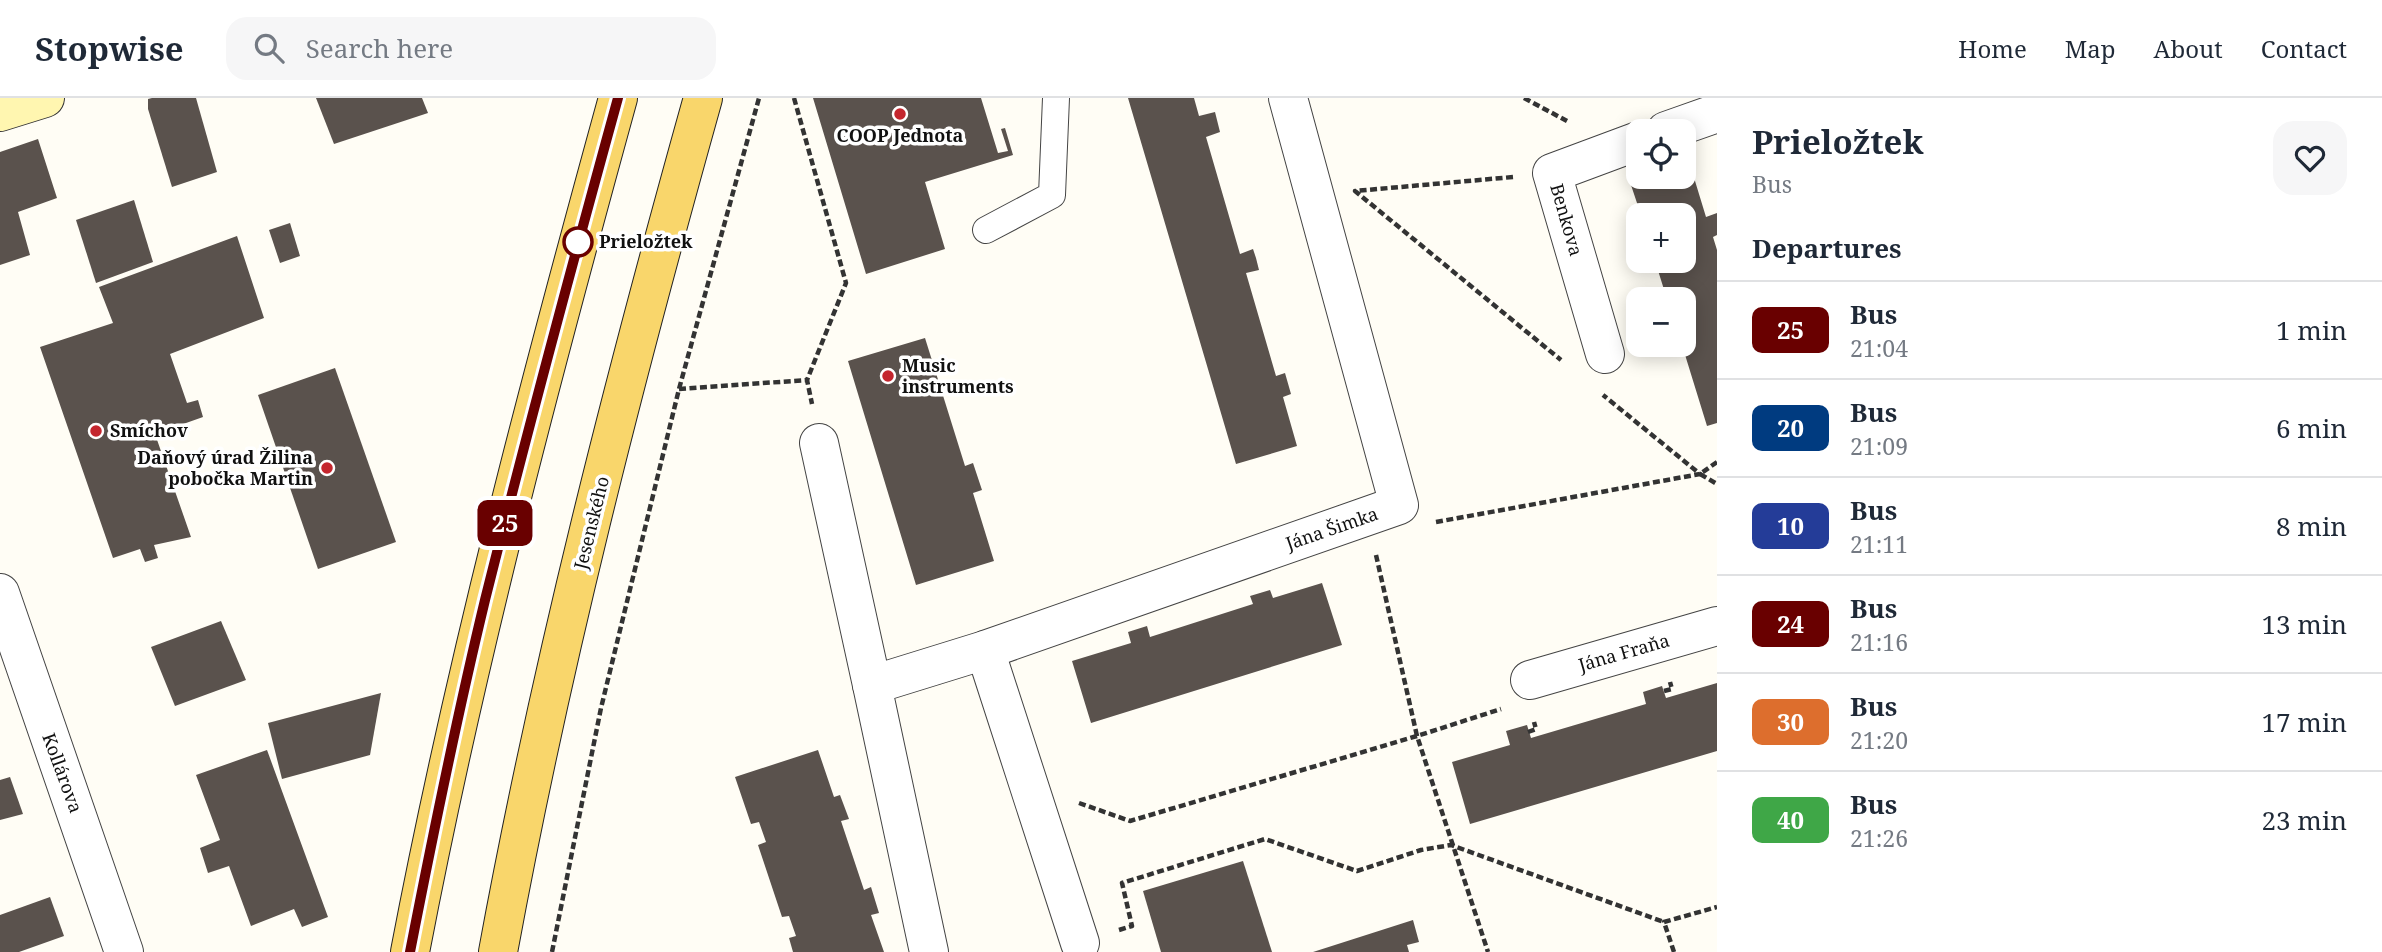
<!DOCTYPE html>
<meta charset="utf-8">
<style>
:root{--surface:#fff;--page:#f6f6f7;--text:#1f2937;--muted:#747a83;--line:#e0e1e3}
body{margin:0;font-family:"Noto Serif",serif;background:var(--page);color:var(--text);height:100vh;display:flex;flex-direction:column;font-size:26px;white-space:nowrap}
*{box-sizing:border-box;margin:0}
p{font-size:23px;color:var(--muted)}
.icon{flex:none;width:38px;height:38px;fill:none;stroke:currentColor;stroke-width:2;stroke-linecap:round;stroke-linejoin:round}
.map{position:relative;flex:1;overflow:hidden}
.sheet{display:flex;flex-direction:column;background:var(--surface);width:665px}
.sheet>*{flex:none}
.badge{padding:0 14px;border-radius:10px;font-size:24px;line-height:46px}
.controls{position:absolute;left:1626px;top:21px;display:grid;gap:14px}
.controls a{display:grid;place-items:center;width:70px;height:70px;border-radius:14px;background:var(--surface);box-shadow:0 4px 18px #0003;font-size:35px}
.map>.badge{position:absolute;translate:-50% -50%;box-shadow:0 0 0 4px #fff}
h2{padding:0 35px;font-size:26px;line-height:63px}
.round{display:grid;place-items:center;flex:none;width:74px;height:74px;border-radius:21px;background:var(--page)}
.head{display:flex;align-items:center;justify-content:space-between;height:119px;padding:0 35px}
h1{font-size:33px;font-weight:700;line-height:52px}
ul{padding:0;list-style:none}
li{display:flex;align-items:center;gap:21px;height:98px;padding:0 35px;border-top:2px solid var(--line)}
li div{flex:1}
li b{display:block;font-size:26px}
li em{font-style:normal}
li .badge{min-width:77px;font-weight:700;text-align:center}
header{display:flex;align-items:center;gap:42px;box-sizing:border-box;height:98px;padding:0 35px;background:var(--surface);border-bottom:2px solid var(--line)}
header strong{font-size:33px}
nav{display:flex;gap:38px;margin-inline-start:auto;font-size:24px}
.search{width:490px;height:63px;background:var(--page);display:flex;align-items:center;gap:18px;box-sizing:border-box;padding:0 24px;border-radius:21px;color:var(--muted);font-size:26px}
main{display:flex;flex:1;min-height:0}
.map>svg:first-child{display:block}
.building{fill:#5a524d}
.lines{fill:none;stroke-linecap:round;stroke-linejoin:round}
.lane-casing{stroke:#444;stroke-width:28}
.street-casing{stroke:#444;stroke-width:40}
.secondary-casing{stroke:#333;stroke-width:40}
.primary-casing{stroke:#222;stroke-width:40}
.path{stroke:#333;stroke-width:4.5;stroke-dasharray:7 3.5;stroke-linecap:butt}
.lane{stroke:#fff;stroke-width:26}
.street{stroke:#fff;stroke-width:38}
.secondary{stroke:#fff6b0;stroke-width:38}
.primary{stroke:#f9d66b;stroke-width:38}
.line-casing{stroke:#fff;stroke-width:16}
.line{stroke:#690000;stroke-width:10}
.poi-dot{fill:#c4262e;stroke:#fff;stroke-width:2.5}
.stop-dot{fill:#fff;stroke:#690000;stroke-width:3.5}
.labels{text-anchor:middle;stroke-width:7;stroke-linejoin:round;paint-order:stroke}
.poi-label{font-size:18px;font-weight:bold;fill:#111;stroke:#fff;text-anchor:start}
.street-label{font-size:18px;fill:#111;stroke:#fff}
.stop-label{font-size:18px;font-weight:bold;fill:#111;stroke:#fff;text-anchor:start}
</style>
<header>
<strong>Stopwise</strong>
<div class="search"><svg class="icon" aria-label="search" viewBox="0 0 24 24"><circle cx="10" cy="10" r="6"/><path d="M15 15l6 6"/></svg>Search here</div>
<nav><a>Home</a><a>Map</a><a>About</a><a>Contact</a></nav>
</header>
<main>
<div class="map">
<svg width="1717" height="854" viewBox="0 0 1717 854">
<rect width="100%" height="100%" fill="#fffdf5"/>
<!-- building -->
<g class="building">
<path d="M152,0H196L217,74L172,89L148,11V1Z"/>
<path d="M316,0H422L428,15L334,46Z"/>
<path d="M813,0H981L998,55L1008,53L1001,31L1005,30L1013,57L925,84L945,151L866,176Z"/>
<path d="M1128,0H1194L1199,18L1215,14L1220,34L1206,39L1240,156L1253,151L1256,160L1259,172L1246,175L1276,278L1285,275L1291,296L1283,299L1297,348L1236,366Z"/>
<path d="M38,41L57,100L18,114L30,157L0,167V54Z"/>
<path d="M1688,60L1706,119L1717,115V137L1713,139L1717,152V325L1707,328L1682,247H1684V201H1667L1655,163H1684V117H1641L1628,78L1638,75V79H1684V61Z"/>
<path d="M134,102L153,164L96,185L76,122Z"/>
<path d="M290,125L300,158L280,165L269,132Z"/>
<path d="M237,138L264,220L170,256L187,305L198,302L203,319L155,336L191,439L154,447L158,460L145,464L140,451L113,460L40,249L113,225L99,189Z"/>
<path d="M925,240L965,368L973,365L982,392L973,395L994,463L916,487L848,263Z"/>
<path d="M335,270L396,444L318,471L258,297Z"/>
<path d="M1322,485L1342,547L1091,625L1072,563L1131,545L1128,534L1147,528L1150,539L1253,506L1250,498L1270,492L1273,500Z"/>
<path d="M221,523L246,582L175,608L151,549Z"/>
<path d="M1717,585V653L1470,726L1452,664L1510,647L1506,633L1527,627L1531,640L1646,606L1643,594L1662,588L1666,600Z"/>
<path d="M381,595L370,657L282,681L268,625Z"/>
<path d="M267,652L328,819L302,829L294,811L251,828L229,768L208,775L200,750L220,742L196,677Z"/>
<path d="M818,652L834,699L840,697L849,721L841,723L864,792L871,789L879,815L871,817L884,854H793L789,840L796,838L789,818L782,819L758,747L766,744L759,724L751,726L735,679Z"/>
<path d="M10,679L23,716L0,722V682Z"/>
<path d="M1243,763L1272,854H1161L1143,793Z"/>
<path d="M50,799L64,838L19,854H0V817Z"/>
<path d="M1413,822L1419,844L1407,847L1409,854H1313Z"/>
</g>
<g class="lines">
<defs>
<path id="lane" d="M986,132L1052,97L1056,0"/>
<g id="street">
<path d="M1666,33L1717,15"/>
<path d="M1605,256L1552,75L1638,43"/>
<path d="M819,345L872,587"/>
<path d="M0,495L124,854"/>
<path d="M985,552L1080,845"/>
<path d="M1530,582L1717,528"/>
<path d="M929,854L872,587L985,552L1399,407L1288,0"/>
</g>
<path id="secondary" d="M0,14L45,0"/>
<g id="primary">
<path d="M410,854C465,566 540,283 618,0"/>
<path d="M498,854C551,566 624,282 703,0"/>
</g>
</defs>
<!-- lane casing -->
<use href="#lane" class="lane-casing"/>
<!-- street casing -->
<use href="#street" class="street-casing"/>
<!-- secondary casing -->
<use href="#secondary" class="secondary-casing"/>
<!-- primary casing -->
<use href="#primary" class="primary-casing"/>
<!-- path -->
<g class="path">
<path d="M794,0L846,185L807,282"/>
<path d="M1524,0L1567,23"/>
<path d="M1513,79L1355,93L1561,262"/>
<path d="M679,291L807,282L812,306"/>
<path d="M1717,364L1700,376L1717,386"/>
<path d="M1436,424L1700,376L1603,297"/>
<path d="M1376,457L1417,638L1501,611"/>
<path d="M1664,593L1672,591L1670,584"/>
<path d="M1528,634L1536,631L1534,624"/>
<path d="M1079,705L1130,723L1417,638L1488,854"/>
<path d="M1119,832L1132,828L1122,785L1265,741L1357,773L1421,752L1451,747L1664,824"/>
<path d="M552,854L601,610L679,291L759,0"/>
<path d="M1674,854L1664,824L1717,809"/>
</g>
<!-- lane -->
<use href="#lane" class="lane"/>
<!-- street -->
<use href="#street" class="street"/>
<!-- secondary -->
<use href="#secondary" class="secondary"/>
<!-- primary -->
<use href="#primary" class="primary"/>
</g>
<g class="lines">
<defs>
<path id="line" d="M410,854C433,736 457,618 485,502C527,334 572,167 618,0"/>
</defs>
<!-- line casing -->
<use href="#line" class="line-casing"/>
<!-- line -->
<use href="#line" class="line"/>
</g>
<!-- markers -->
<g class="poi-dot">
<circle cx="900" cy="16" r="7"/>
<circle cx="888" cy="278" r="7"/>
<circle cx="96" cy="333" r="7"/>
<circle cx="327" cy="370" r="7"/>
</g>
<circle class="stop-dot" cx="578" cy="144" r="14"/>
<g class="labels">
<!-- poi labels -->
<g class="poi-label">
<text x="900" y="44" text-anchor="middle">COOP Jednota</text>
<text x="902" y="274">Music<tspan x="902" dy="21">instruments</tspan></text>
<text x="110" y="339">Smíchov</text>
<text x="313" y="366" text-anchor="end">Daňový úrad Žilina<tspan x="313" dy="21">pobočka Martin</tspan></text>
</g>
<!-- street labels -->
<g class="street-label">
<text transform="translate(1566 122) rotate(74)" y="6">Benkova</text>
<text transform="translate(592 425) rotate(-76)" y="6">Jesenského</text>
<text transform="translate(1332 431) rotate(-19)" y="6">Jána Šimka</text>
<text transform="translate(1624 555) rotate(-16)" y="6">Jána Fraňa</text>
<text transform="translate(62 675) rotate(70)" y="6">Kollárova</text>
</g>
<!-- stop labels -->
<g class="stop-label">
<text x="599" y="150">Prieložtek</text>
</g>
</g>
</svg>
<div class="controls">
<a><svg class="icon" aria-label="locate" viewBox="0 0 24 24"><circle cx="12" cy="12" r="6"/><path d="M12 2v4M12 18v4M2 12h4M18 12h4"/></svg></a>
<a>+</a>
<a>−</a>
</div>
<b class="badge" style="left:505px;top:425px;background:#690000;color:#fff">25</b>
</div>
<section class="sheet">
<div class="head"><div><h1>Prieložtek</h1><p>Bus</p></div><a class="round"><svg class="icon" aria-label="heart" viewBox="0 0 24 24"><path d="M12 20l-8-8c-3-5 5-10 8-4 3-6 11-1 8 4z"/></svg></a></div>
<h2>Departures</h2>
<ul>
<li><span class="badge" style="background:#690000;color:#fff">25</span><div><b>Bus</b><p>21:04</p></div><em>1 min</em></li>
<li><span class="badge" style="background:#003b80;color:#fff">20</span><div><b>Bus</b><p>21:09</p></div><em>6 min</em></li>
<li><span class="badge" style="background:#243c98;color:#fff">10</span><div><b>Bus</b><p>21:11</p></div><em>8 min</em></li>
<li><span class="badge" style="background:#690000;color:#fff">24</span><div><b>Bus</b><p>21:16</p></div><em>13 min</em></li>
<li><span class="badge" style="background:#dd6e2d;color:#fff">30</span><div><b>Bus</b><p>21:20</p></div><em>17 min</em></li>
<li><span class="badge" style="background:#3fa747;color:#fff">40</span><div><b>Bus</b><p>21:26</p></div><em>23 min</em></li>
</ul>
</section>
</main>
